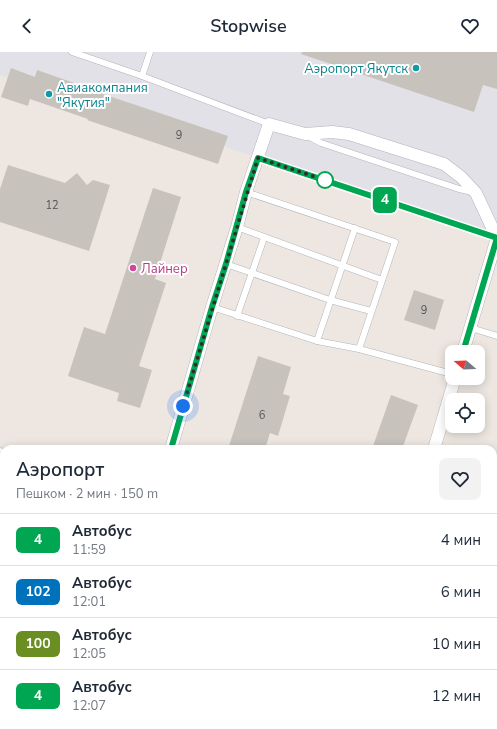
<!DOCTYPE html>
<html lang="ru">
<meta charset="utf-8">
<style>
:root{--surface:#fff;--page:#f2f2f3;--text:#1f2937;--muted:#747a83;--line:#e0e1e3}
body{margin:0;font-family:"Nunito Sans",sans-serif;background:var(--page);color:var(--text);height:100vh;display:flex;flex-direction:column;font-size:15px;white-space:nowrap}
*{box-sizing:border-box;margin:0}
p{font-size:13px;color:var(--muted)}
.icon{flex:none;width:22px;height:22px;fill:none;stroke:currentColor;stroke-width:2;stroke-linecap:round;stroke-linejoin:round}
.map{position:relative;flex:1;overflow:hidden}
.sheet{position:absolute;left:0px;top:393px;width:497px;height:284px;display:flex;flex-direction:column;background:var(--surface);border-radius:12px 12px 0 0;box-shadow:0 2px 10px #0003}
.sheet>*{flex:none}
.badge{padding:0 8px;border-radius:6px;font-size:14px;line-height:26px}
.needle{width:26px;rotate:289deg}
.tools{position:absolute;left:445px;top:293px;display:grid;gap:8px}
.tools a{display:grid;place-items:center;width:40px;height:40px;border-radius:8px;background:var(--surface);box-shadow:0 2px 10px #0003;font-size:20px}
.you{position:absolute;width:20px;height:20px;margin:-10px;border:3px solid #fff;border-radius:50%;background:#1a73e8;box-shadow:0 0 0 6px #1a73e833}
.map>.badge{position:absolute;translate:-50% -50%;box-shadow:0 0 0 2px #fff}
.round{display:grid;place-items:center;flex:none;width:42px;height:42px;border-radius:8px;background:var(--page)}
.head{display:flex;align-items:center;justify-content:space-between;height:68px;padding:0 16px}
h1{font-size:19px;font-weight:600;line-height:30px}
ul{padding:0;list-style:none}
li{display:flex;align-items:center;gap:12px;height:52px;padding:0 16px;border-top:1px solid var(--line)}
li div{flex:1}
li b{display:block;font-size:15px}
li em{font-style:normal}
li .badge{min-width:44px;font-weight:700;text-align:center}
header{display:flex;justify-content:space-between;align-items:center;height:52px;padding:0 16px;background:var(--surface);font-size:18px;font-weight:600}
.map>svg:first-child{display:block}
.industrial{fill:#e2e1e7}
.plaza{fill:#dad7d4}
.building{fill:#c7c2bc}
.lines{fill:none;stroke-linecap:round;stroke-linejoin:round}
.service-casing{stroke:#b2b4bc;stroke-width:7}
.minor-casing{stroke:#b2b4bc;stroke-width:13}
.service{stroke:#fff;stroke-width:6}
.minor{stroke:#fff;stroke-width:12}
.line-casing{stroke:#fff;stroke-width:9}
.line{stroke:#00a651;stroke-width:6}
.walk{stroke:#2e2e2e;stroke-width:4;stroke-dasharray:0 7.2}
.culture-dot{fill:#0f9aa8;stroke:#fff;stroke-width:1.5}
.stop-dot{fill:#fff;stroke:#00a651;stroke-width:2}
.hotel-dot{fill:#d1479c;stroke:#fff;stroke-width:1.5}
.labels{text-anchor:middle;stroke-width:4;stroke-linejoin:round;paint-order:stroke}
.number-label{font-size:11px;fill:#545352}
.culture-label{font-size:13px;fill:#0d838f;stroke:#fff;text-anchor:end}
.hotel-label{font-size:13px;fill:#b23c85;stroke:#fff;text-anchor:start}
</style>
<header><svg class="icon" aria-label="back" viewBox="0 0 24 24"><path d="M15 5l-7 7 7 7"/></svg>Stopwise<svg class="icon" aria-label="heart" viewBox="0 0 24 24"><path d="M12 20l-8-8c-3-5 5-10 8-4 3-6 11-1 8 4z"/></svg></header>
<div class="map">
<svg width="497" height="677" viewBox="0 0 497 677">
<rect width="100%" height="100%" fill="#eee7e1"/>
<!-- industrial -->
<path class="industrial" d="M0,0H497V185L269,109L0,23Z"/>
<!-- plaza -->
<path class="plaza" d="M103,673H334L333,677H101Z"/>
<!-- building -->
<g class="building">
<path d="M302,0H497V37L483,33L474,60L301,2Z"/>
<path d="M11,16L35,25L37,18L97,39V40L228,84L218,112L87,68L88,67L30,47L28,54L1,45Z"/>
<path d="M8,113L65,131L77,121L87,133L93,128L110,133L89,199L0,170V137Z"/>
<path d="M153,136L181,145L155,227L166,231L139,314L152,318L140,356L117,349L119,341L68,324L84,275L105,282Z"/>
<path d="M414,238L444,248L435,278L404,268Z"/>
<path d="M258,304L291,315L283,342L290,344L278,384L270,381L265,397H228Z"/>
<path d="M391,343L418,353L402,397H372Z"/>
</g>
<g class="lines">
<defs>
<g id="service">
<path d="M72,0L142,24L269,72"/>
<path d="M142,24L150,0"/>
<path d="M308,84L321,91L459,137L473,140"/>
<path d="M258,105L496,185"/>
<path d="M246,140L395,190L359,297"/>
<path d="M237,175L382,228"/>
<path d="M226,212L330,248L371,259"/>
<path d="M212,255L317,289L359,297L452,322"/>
<path d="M237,264L264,186"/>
<path d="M471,276L497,284"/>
<path d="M317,289L355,176"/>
<path d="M0,526L4,527"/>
<path d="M493,633L497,634"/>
<path d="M406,673L421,677"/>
<path d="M442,677L443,673"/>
</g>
<g id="minor">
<path d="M171,397L212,255L237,175L246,140L269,72L305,82L332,80L349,82L444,112L461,125L476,141L497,186L463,300"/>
<path d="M434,397L455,326"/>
<path d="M0,402L4,403"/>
<path d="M493,549L497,550"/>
<path d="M87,677L88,673"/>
<path d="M350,677L351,673"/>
</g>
</defs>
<!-- service casing -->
<use href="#service" class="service-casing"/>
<!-- minor casing -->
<use href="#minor" class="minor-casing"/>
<!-- service -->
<use href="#service" class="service"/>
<!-- minor -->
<use href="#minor" class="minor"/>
</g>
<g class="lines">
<defs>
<path id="line" d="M171,397L212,255L226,212L246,140L258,106L497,186L463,300"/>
</defs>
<!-- line casing -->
<use href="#line" class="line-casing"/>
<!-- line -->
<use href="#line" class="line"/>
<!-- walk -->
<path class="walk" d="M183,354L258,106L325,128"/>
</g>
<!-- markers -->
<g class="culture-dot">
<circle cx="416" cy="16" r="4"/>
<circle cx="49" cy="42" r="4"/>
</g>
<circle class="stop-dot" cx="325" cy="128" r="8"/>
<circle class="hotel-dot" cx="133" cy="216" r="4"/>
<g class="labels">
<!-- number labels -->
<g class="number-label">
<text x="179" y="87">9</text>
<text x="52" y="157">12</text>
<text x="424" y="262">9</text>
<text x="262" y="367">6</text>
</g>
<!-- culture labels -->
<g class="culture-label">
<text x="408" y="21">Аэропорт Якутск</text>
<text x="57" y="40" text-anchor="start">Авиакомпания<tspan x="57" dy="15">"Якутия"</tspan></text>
</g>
<!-- hotel labels -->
<g class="hotel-label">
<text x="141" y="221">Лайнер</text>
</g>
</g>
</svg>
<div class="tools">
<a><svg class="needle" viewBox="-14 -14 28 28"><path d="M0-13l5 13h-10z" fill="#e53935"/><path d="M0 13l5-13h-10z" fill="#747a83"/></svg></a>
<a><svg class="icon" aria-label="locate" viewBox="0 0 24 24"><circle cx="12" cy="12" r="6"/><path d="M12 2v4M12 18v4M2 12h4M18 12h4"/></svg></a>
</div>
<div class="you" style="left:183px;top:354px"></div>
<b class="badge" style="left:385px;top:148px;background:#00a651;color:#fff">4</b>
<section class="sheet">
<div class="head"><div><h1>Аэропорт</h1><p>Пешком · 2 мин · 150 m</p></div><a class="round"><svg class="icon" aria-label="heart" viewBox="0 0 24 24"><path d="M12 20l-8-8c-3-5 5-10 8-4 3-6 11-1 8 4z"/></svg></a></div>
<ul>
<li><span class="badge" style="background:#00a651;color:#fff">4</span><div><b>Автобус</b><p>11:59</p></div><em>4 мин</em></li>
<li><span class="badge" style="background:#0072bc;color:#fff">102</span><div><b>Автобус</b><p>12:01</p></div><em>6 мин</em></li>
<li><span class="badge" style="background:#6b8e23;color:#fff">100</span><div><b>Автобус</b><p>12:05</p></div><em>10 мин</em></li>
<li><span class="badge" style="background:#00a651;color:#fff">4</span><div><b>Автобус</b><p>12:07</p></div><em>12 мин</em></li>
</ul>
</section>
</div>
